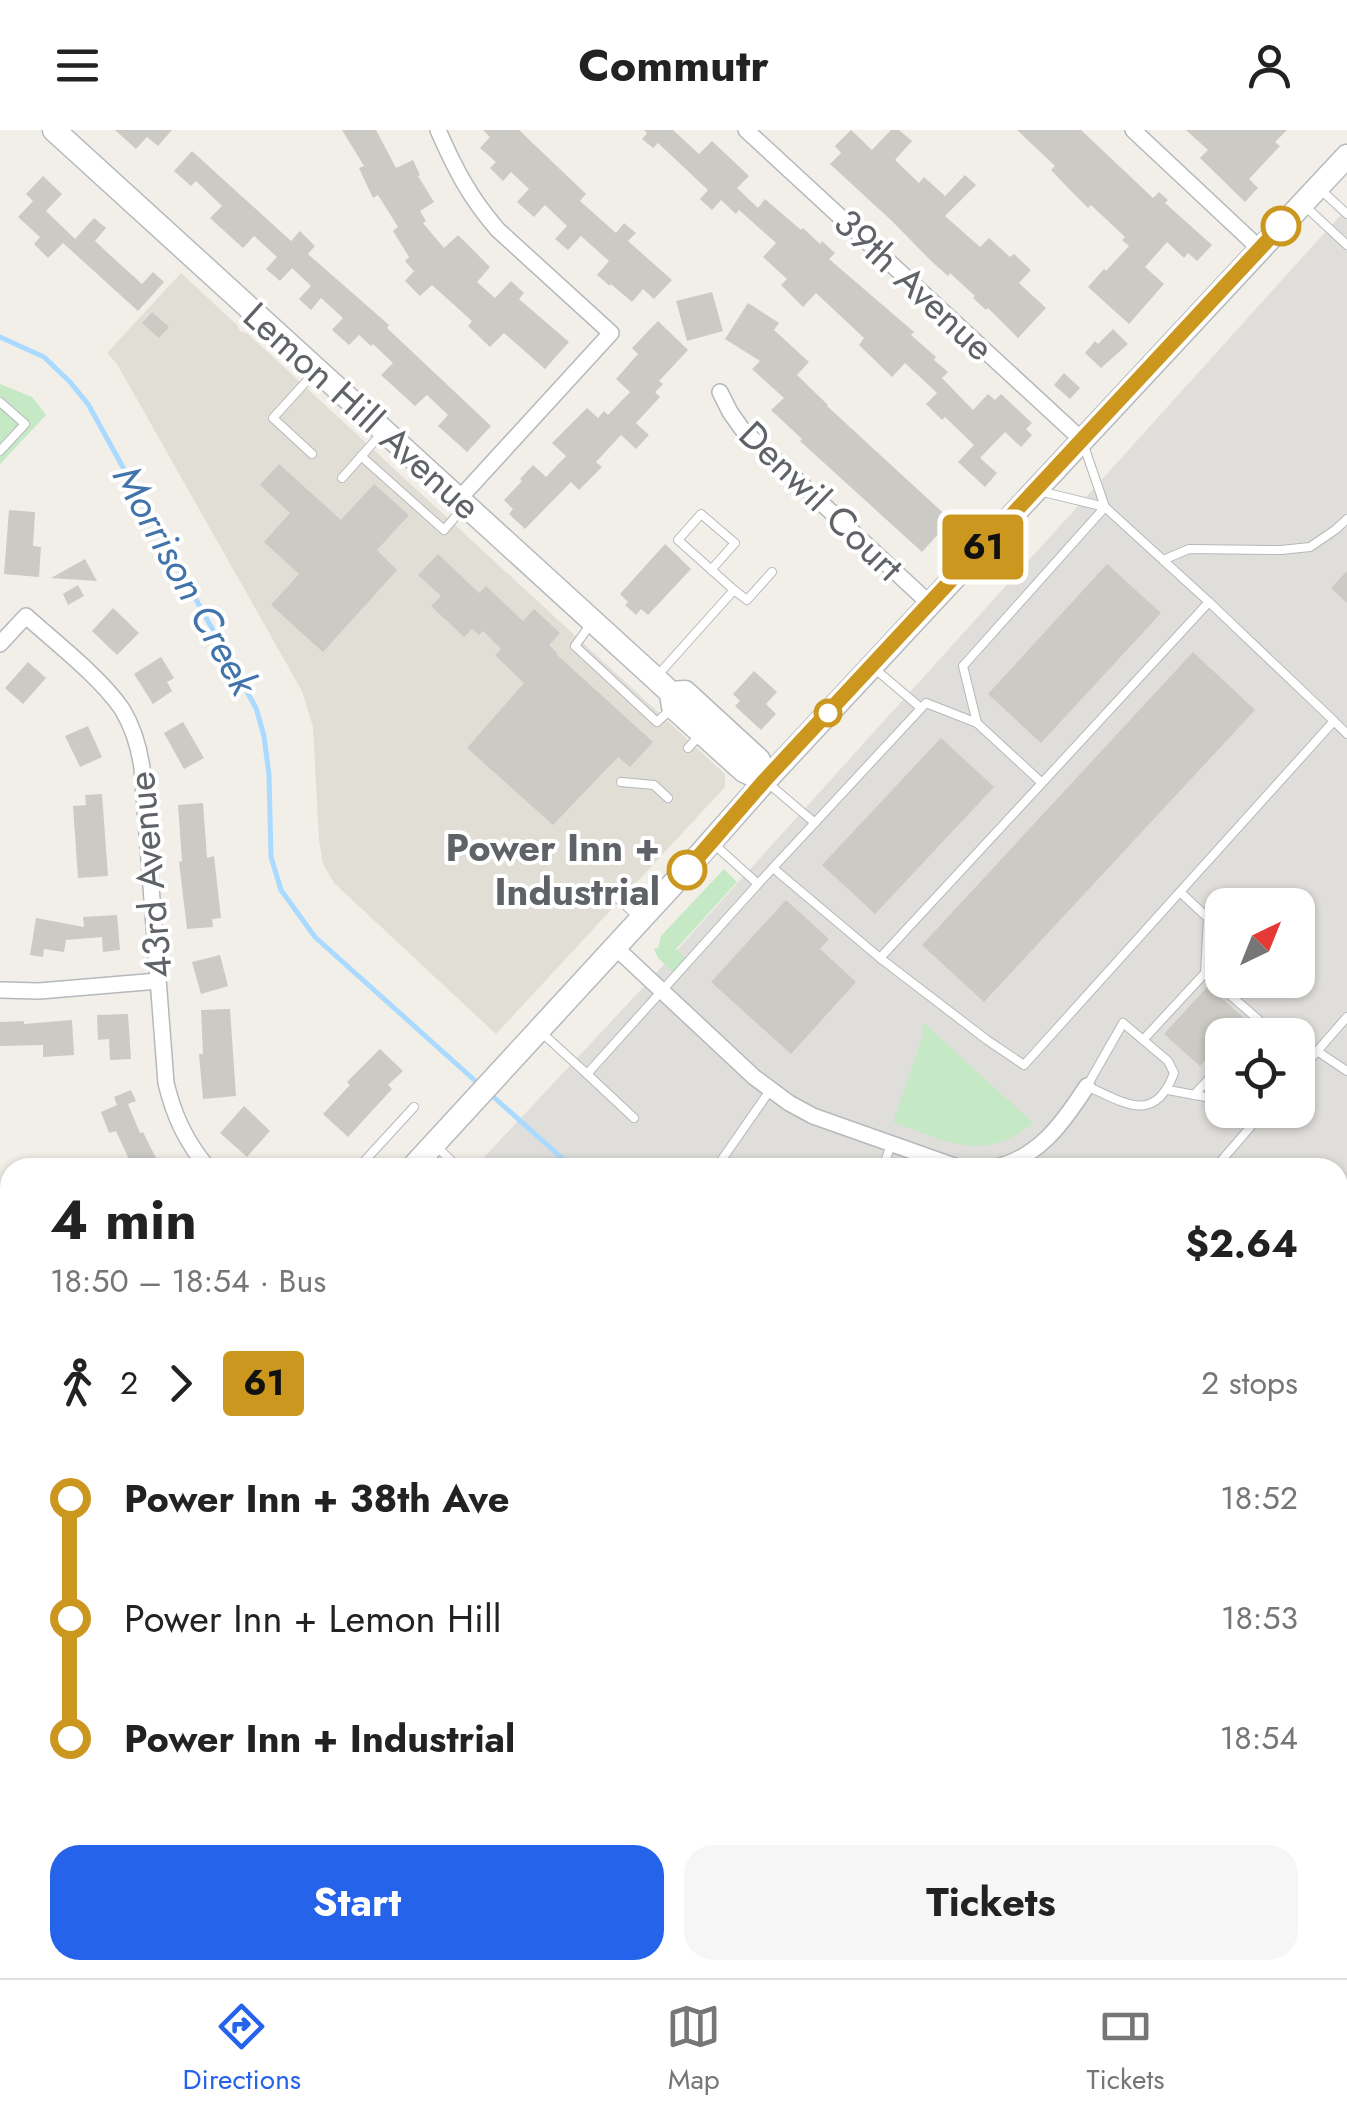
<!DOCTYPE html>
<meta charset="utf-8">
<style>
:root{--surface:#fff;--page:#f6f6f6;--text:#222;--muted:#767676;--line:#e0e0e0;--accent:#2563eb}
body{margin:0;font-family:Jost,sans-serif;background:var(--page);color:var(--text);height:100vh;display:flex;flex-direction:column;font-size:38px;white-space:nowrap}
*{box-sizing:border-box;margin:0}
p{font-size:32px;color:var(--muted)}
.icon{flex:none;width:55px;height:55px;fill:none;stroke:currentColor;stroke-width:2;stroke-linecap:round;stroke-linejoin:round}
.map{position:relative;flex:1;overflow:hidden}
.details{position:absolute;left:0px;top:1028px;width:1348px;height:822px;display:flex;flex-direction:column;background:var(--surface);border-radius:30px 30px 0 0;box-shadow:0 2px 8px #0004}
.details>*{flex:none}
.badge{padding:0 20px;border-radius:8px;font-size:35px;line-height:65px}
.needle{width:65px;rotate:43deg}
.fabs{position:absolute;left:1205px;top:758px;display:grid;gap:20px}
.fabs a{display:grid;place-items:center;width:110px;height:110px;border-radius:20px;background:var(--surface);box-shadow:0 2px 8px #0004;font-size:50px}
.map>.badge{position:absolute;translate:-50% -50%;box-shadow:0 0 0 5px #fff}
.legs{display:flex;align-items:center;gap:15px;height:110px;padding:0 50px;font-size:32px}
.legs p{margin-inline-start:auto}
.headline{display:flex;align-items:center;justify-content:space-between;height:170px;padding:0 50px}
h1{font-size:55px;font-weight:700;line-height:75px}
.primary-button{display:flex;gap:20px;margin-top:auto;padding:20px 50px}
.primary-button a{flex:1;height:115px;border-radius:30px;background:var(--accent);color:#fff;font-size:40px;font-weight:700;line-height:115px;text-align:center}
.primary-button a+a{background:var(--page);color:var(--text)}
ul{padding:0 50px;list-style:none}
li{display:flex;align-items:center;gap:35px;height:120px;font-size:38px}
li i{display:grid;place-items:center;width:15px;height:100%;margin:0 12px;background:currentColor}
li i::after{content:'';width:25px;height:25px;margin:-12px;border:8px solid;border-radius:50%;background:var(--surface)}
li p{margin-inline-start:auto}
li:first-child i{background:linear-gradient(#0000 50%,currentColor 0)}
li:last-child i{background:linear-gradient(currentColor 50%,#0000 0)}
header{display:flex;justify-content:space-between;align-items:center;height:130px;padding:0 50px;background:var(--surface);font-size:45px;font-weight:700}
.tabs{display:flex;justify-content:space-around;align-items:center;height:140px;border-top:2px solid var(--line);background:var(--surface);font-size:28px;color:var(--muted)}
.tabs a{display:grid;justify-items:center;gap:5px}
.tabs .current{color:var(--accent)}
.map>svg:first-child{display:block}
.industrial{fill:#e0deda;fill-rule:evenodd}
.education{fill:#e1ded6}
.green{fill:#c5e8c5}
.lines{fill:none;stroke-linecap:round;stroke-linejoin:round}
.stream{stroke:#aadaff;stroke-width:5}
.building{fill:#cccac5}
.lane-casing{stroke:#b5b8bc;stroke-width:10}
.street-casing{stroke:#b5b8bc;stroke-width:18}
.secondary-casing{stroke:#b6babf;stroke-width:25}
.lane{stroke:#fff;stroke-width:8}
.street{stroke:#fff;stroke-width:15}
.secondary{stroke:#fff;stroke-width:22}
.rail-casing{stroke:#b6b7b8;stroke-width:9}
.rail{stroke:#fff;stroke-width:5;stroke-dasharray:15;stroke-linecap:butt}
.line-1-casing{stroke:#fff;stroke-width:22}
.line-1{stroke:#cb971e;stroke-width:15}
.stop-1-dot{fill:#fff;stroke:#cb971e;stroke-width:5}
.labels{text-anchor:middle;stroke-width:8;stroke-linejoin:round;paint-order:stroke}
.street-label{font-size:38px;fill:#5f6368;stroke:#fff}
.stop-label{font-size:38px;font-weight:bold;fill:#5f6368;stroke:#fff;text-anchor:end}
.water-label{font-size:40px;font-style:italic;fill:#4174aa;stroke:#fff}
</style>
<header><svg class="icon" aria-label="menu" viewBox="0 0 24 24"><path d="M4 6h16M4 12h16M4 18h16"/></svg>Commutr<svg class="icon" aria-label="person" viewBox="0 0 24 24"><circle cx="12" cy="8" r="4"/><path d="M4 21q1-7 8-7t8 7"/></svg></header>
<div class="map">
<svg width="1347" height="1848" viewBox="0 0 1347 1848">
<rect width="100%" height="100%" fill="#f1efe8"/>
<!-- industrial -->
<path class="industrial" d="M1347,78V1848H0V1545L10,1534V1840H1338V1038L475,1037L650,850ZM1222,775H1298V850H1222ZM1222,905H1298V980H1222Z"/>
<!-- education -->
<path class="education" d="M181,143L237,195L240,201L248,204L725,644V657L496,904L334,753L323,734L319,710L313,597L302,561L117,234L107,223Z"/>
<!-- green -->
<g class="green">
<path d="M0,254L32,267L46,285L0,334Z"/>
<path d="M724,739L737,752L676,819L686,829L674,843L658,828L654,819L658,818L661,806Z"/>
<path d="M923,892L1033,993C984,1034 945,1011 893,992L923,905Z"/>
</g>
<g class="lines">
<!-- stream -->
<g class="stream">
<path d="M0,207L44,227L70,252L88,274L256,578L264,606L269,645L271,727L281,760L315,807L481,956"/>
<path d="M489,963L573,1038"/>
<path d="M1338,1325L1347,1326"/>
</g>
</g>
<!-- building -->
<g class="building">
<path d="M115,0H172L158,16L147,7L136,19Z"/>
<path d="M342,0H376L396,38L413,30L420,45L418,46L434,72L420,81L426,91L423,93L444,118L458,105L490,137L477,152L495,168L511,151L524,163L519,169L569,212L545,239L504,203L490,217L468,196L472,191L432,155L420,166L405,151L414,141L405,131L409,127L393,101L398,97L378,65L373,68L359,38L364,36Z"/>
<path d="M483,0H519L586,64L580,71L616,103L624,93L636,103L628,111L672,150L654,169L643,159L632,172L611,154L610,156L597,145L609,131L581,106L568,120L555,109L567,96L545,75L534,87L517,72L529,59L511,42L503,51L490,38L496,32L480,18L490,7Z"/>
<path d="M644,0H673L699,24L712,11L749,46L737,58L758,78L765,69L801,100L803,98L820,114L822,111L835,123L829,129L914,202L911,205L936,227L934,230L948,242L942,248L973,280L988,264L995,270L1001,264L1032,293L1026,299L1032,305L1021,317L1005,302L980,328L997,343L985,357L958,332L974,315L945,287L942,290L926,274L937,263L905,233L892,247L859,215L864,208L816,163L803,177L781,155L787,149L763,127L776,113L739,80L736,84L721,70L712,80L700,69L708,60L658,13L653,18L642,9L647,3Z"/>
<path d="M851,0L872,20L891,0H899L912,11L895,30L919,53L924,47L945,66L965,45L976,55L945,86L980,117L989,108L1010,127L1014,124L1031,140L1019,153L1046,178L1018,208L988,178L986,180L973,168L975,166L950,143L948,146L931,131L893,92L830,34L841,23L835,16Z"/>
<path d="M1017,0H1081L1153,68L1159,62L1168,70L1165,73L1212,115L1197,131L1188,123L1184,128L1167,112L1145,137L1164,154L1129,194L1088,157L1104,139L1106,141L1129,116L1122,110L1125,107L1091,75L1088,78L1071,61L1051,40L1055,36Z"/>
<path d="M1186,0H1287L1275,12L1280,16L1249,49L1258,58L1245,72L1200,28L1208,20Z"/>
<path d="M192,21L291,111L300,101L315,116L308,124L389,195L387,198L491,296L467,322L438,296L448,285L427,265L415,276L381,245L393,233L373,214L371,216L359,205L349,215L332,200L343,188L321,168L311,180L299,169L311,156L292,138L280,151L266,139L277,127L254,106L243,118L210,88L222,76L196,51L191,56L174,41Z"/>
<path d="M43,46L62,64L46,81L75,109L94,88L106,98L95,111L111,126L142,154L153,142L164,152L138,181L63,113L48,128L34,114L40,107L18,87L33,71L26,64Z"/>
<path d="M712,162L723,201L687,211L676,171Z"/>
<path d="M748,173L779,193L774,200L809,232L797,245L828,275L827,276L951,390L922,422L800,311L802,309L771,280L784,268L752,239L760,231L725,209Z"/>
<path d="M152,182L169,197L159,208L142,193Z"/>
<path d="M658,191L688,220L659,251L663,254L655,262L660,267L636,293L649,305L636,319L621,305L596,332L602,337L579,360L571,352L525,399L509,384L513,379L504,370L522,351L520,349L533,335L546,347L566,326L552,313L587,278L598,288L604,281L608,285L630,262L616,249L638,224L632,218Z"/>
<path d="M1113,199L1128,214L1101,238L1085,223L1095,211L1098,214Z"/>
<path d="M1064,243L1080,258L1070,269L1054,255Z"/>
<path d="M279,334L341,390L374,354L409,385L377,420L397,440L323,522L271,475L299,444L264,412L290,383L260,355Z"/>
<path d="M9,380L35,382L33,416L41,417L39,447L4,444Z"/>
<path d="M665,414L691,439L648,485L641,479L636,485L625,475L628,472L620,464Z"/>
<path d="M438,424L479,463L486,456L523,491L534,479L560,503L549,515L557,523L556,524L653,612L630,637L618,627L553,695L467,618L524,553L495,525L501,519L483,501L479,505L472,499L464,507L431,476L441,466L418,445Z"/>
<path d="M85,429L97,451L51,448Z"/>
<path d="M1107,434L1161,483L1041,613L988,564Z"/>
<path d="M1347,441V473L1331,458Z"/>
<path d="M78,455L84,466L68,475L63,464Z"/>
<path d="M113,478L139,503L117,525L92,501Z"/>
<path d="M1193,522L1255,580L984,872L922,815Z"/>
<path d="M161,527L174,548L167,552L172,561L153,574L134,544Z"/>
<path d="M28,532L46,548L23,574L5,558Z"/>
<path d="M754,541L777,562L766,574L776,584L761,600L735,576L740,571L733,564Z"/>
<path d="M183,592L204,628L184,639L164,603Z"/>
<path d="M88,596L102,627L80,637L65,606Z"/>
<path d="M941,608L994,657L875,784L822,735Z"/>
<path d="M102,664L108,746L78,748L73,676L86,675L85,665Z"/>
<path d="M203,673L207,728L214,726L221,788L212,789L213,797L187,799L179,732L182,731L178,675Z"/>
<path d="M786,770L829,809L820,819L856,852L791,924L711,852Z"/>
<path d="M117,785L120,820L103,822L102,807L66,810L64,822L44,819L43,827L30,825L36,788L84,797L83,787Z"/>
<path d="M220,825L228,856L201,864L192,832Z"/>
<path d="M1208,856L1244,888L1228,905H1222V911L1200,936L1164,904Z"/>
<path d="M230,879L236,966L203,969L199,924H203L201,880Z"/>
<path d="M128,884L131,929L110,930L109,909L98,910L97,885Z"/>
<path d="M72,890L74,925L43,927V915L0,916V892L24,891V894Z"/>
<path d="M380,919L403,941L388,955L392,959L348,1007L323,984L350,955L347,952Z"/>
<path d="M131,960L136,971L128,974L140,1003L143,1002L158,1032L147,1038H133L116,1001L109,1003L101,982L117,975L114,967Z"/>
<path d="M244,976L270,1001L247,1027L220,1003Z"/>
</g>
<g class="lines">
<defs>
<g id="lane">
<path d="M1321,60L1347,84"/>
<path d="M1306,77L1347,115"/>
<path d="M0,272L25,294L0,321"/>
<path d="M1084,316L1105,377L1209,472"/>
<path d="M312,324L273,288L314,243"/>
<path d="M361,326L444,400L463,378"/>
<path d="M342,348L381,304"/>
<path d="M1163,430L1189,419L1281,420L1310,417L1335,400L1347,389"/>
<path d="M734,460L747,470L772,442"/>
<path d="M590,495L575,516L657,592L671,579"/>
<path d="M875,539L921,578"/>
<path d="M657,546L734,460L678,410L701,384L735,413L711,440"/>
<path d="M1334,591L1347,604"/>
<path d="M977,593L963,536L1105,377L1039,361"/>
<path d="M688,618L699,606"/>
<path d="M621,652L654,655L668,668"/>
<path d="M769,654L815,693"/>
<path d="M773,738L880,828"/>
<path d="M758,754L926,573L977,593L1042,653L880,828L987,910L1024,935L1334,591L1209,472L1042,653"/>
<path d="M1180,762L1208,788L1205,843"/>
<path d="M612,763L638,787"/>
<path d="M1123,893L1168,931L1174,943C1155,995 1124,973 1087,956Z"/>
<path d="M541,902L587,944L758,754L715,715"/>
<path d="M1143,910L1205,843L1261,892L1249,905"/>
<path d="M1317,921L1347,941"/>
<path d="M1298,943L1347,887"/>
<path d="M587,944L634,988"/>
<path d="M1168,960L1222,970"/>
<path d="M1194,965L1222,935"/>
<path d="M437,1017L459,1038"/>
<path d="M358,1038L414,977"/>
<path d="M716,1038L771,959"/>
<path d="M883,1038L891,1014"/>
<path d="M1215,1038L1265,980"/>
<path d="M1338,1255L1347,1246"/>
<path d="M316,1840L324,1848"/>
<path d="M988,1840L997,1848"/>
<path d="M138,1848L146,1840"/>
<path d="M675,1848L681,1840"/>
</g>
<g id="street">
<path d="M438,0C455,39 470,68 498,100L611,203L459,369"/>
<path d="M746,0L1082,310"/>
<path d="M1133,0L1260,119"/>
<path d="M720,262L730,282L742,299L930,474"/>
<path d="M0,514L26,486C55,512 101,548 122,579C133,597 139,617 142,638L166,953C174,986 186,1012 208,1038"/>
<path d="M615,817L754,947L789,973L813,986L960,1038"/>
<path d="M0,860L39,861L158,851"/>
<path d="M991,1038C1037,1030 1063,993 1087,956"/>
<path d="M0,1172L10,1181"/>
<path d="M1338,1285L1342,1294L1338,1304"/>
<path d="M883,1843L886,1840"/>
</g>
<g id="secondary">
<path d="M54,0L655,548L671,563L673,577L744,641L765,651"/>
<path d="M671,563L685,562L759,630L765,651"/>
<path d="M412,1038L687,739L765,651L1347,26"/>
<path d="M0,1479L10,1469"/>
</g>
</defs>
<!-- lane casing -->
<use href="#lane" class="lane-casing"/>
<!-- street casing -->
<use href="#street" class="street-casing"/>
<!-- secondary casing -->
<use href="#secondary" class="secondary-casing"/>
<!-- lane -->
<use href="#lane" class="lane"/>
<!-- street -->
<use href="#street" class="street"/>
<!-- secondary -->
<use href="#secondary" class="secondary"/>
<defs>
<g id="rail">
<path d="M1338,1654L1347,1636"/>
<path d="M1240,1848L1244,1840"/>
</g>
</defs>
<!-- rail casing -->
<use href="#rail" class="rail-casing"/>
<!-- rail -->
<use href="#rail" class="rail"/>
</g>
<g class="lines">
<defs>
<path id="line-1" d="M687,740L765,650L1281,96"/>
</defs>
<!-- line-1 casing -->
<use href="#line-1" class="line-1-casing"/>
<!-- line-1 -->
<use href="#line-1" class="line-1"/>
</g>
<!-- markers -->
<g class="stop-1-dot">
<circle cx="1281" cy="96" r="18"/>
<circle cx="828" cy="583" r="12"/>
<circle cx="687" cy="740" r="18"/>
</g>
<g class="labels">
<!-- street labels -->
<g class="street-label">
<text transform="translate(914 155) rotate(43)" y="13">39th Avenue</text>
<text transform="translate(362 281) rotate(42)" y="13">Lemon Hill Avenue</text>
<text transform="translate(821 371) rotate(44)" y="13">Denwil Court</text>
<text transform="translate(150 745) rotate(-95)" y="13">43rd Avenue</text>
</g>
<!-- stop labels -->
<g class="stop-label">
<text x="660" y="731">Power Inn +<tspan x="660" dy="44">Industrial</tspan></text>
</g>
<!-- water labels -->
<g class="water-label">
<text transform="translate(186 450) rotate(61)" y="14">Morrison Creek</text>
</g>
</g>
</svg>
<div class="fabs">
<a><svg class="needle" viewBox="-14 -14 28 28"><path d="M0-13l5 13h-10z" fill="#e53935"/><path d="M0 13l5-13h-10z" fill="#767676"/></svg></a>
<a><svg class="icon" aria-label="locate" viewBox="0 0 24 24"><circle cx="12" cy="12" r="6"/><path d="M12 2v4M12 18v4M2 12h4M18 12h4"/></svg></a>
</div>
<b class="badge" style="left:983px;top:417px;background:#cb971e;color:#111">61</b>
<section class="details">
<div class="headline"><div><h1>4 min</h1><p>18:50 – 18:54 · Bus</p></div><b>$2.64</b></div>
<div class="legs"><svg class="icon" aria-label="walk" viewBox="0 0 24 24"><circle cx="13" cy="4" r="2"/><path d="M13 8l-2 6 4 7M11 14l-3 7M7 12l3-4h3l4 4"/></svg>2<svg class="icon" aria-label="forward" viewBox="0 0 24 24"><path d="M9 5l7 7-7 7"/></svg><b class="badge" style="background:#cb971e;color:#111">61</b><p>2 stops</p></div>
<ul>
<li><i style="color:#cb971e"></i><b>Power Inn + 38th Ave</b><p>18:52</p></li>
<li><i style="color:#cb971e"></i><span>Power Inn + Lemon Hill</span><p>18:53</p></li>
<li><i style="color:#cb971e"></i><b>Power Inn + Industrial</b><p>18:54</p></li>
</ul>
<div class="primary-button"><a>Start</a><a>Tickets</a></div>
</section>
</div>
<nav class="tabs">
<a class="current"><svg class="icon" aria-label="directions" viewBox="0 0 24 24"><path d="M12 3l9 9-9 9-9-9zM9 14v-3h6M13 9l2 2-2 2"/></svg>Directions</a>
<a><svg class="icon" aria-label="map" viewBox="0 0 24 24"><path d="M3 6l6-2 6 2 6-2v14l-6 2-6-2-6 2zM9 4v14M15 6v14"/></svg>Map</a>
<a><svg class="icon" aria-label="tickets" viewBox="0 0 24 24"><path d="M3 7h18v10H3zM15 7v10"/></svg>Tickets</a>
</nav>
